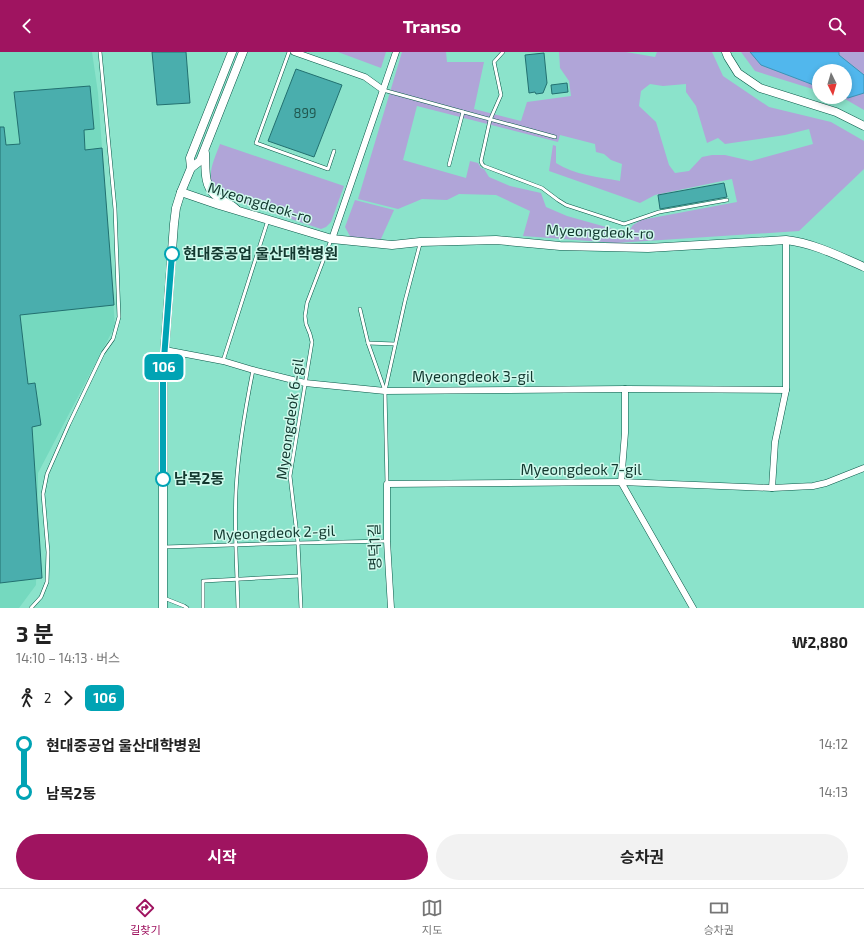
<!DOCTYPE html>
<html lang="ko">
<meta charset="utf-8">
<style>
:root{--surface:#fff;--page:#f2f2f2;--text:#222;--muted:#767676;--line:#e0e0e0;--accent:#9f1460}
body{margin:0;font-family:"Exo 2","Noto Sans KR",sans-serif;background:var(--page);color:var(--text);height:100vh;display:flex;flex-direction:column;font-size:15px;white-space:nowrap}
*{box-sizing:border-box;margin:0}
p{font-size:13px;color:var(--muted)}
.icon{flex:none;width:22px;height:22px;fill:none;stroke:currentColor;stroke-width:2;stroke-linecap:round;stroke-linejoin:round}
.map{position:relative;height:556px;overflow:hidden}
.sheet{display:flex;flex-direction:column;background:var(--surface);flex:1}
.sheet>*{flex:none}
.badge{padding:0 8px;border-radius:6px;font-size:14px;line-height:26px}
.needle{width:26px;rotate:175deg}
.fabs{position:absolute;left:812px;top:12px;display:grid;gap:8px}
.fabs a{display:grid;place-items:center;width:40px;height:40px;border-radius:50%;background:var(--surface);box-shadow:0 2px 6px #0003;font-size:20px}
.map>.badge{position:absolute;translate:-50% -50%;box-shadow:0 0 0 2px #fff}
.legs{display:flex;align-items:center;gap:6px;height:44px;padding:0 16px;font-size:13px}
.legs p{margin-inline-start:auto}
.summary{display:flex;align-items:center;justify-content:space-between;height:68px;padding:0 16px}
h1{font-size:22px;font-weight:700;line-height:30px}
.button{display:flex;gap:8px;margin-top:auto;padding:8px 16px}
.button a{flex:1;height:46px;border-radius:24px;background:var(--accent);color:#fff;font-size:16px;font-weight:700;line-height:46px;text-align:center}
.button a+a{background:var(--page);color:var(--text)}
ul{padding:0 16px;list-style:none}
li{display:flex;align-items:center;gap:14px;height:48px;font-size:15px}
li i{display:grid;place-items:center;width:6px;height:100%;margin:0 5px;background:currentColor}
li i::after{content:'';width:10px;height:10px;margin:-5px;border:3px solid;border-radius:50%;background:var(--surface)}
li p{margin-inline-start:auto}
li:first-child i{background:linear-gradient(#0000 50%,currentColor 0)}
li:last-child i{background:linear-gradient(currentColor 50%,#0000 0)}
header{display:flex;justify-content:space-between;align-items:center;height:52px;padding:0 16px;background:var(--accent);color:#fff;font-size:18px;font-weight:700}
.tab-bar{display:flex;justify-content:space-around;align-items:center;height:56px;border-top:1px solid var(--line);background:var(--surface);font-size:11px;color:var(--muted)}
.tab-bar a{display:grid;justify-items:center;gap:2px}
.tab-bar .selected{color:var(--accent)}
.map>svg:first-child{display:block}
.built{fill:#75d9bf}
.green{fill:#b0a5d8;fill-rule:evenodd}
.water{fill:#51b7ed;stroke:#3e91b4}
.building{fill:#4aaead;stroke:#227070}
.lines{fill:none;stroke-linecap:round;stroke-linejoin:round}
.lane-casing{stroke:#075646;stroke-width:4}
.street-casing{stroke:#075646;stroke-width:7}
.secondary-casing{stroke:#075646;stroke-width:9}
.lane{stroke:#fff;stroke-width:3}
.street{stroke:#fff;stroke-width:6}
.secondary{stroke:#fff;stroke-width:8}
.line-1-casing{stroke:#fff;stroke-width:9}
.line-1{stroke:#00a3b4;stroke-width:6}
.stop-1-dot{fill:#fff;stroke:#00a3b4;stroke-width:2}
.labels{text-anchor:middle;stroke-width:3;stroke-linejoin:round;paint-order:stroke}
.number-label{font-size:13px;fill:#20564e}
.street-label{font-size:15px;fill:#12382f;stroke:#d0faed}
.stop-label{font-size:15px;font-weight:bold;fill:#12382f;stroke:#d0faed;text-anchor:start}
</style>
<header><svg class="icon" aria-label="back" viewBox="0 0 24 24"><path d="M15 5l-7 7 7 7"/></svg>Transo<svg class="icon" aria-label="search" viewBox="0 0 24 24"><circle cx="10" cy="10" r="6"/><path d="M15 15l6 6"/></svg></header>
<div class="map">
<svg width="864" height="556" viewBox="0 0 864 556">
<rect width="100%" height="100%" fill="#8be3cb"/>
<!-- built -->
<path class="built" d="M0,0H92L98,41L115,274L38,421L36,533L19,556H0Z"/>
<!-- green -->
<g class="green">
<path d="M338,0H386L381,16Z"/>
<path d="M402,0H446L447,10H484L474,57L521,69L527,50L571,44L569,29L560,16L559,0H626L655,5L657,0H712L723,24L769,55L831,70L864,89V117L799,179L616,191L523,184L530,159L496,143L459,142L447,148L422,147L398,157L358,147ZM650,32L663,34L686,32V40L696,54L707,91L718,86L725,92L785,83L809,77L813,92L751,109L725,103H712L702,105L689,119L675,121L669,113L656,70L639,54L641,39ZM417,54L558,90L560,83L595,92L596,100L604,102L611,108L622,112L620,129C599,125 574,123 556,111V94L553,93L549,119L640,151L655,143L732,127L737,150L641,168L633,173L629,179L624,180L567,164L546,155L541,141L510,134L489,125L484,117L481,116L478,111L470,109L466,126L403,108Z"/>
<path d="M741,0H750L761,13L819,35V39L755,19Z"/>
<path d="M839,0H864V23L839,3Z"/>
<path d="M864,41V58L845,47L837,45H845L848,46Z"/>
<path d="M220,92L344,134L331,170L326,175L321,177L219,143C204,126 213,111 220,92Z"/>
<path d="M355,148L394,158L380,189L351,186L345,175Z"/>
</g>
<!-- water -->
<path class="water" d="M750,0H839V3L864,23V41L848,46L845,45V19H819V35L761,13Z"/>
<!-- building -->
<g class="building">
<path d="M152,0H186L190,51L157,53Z"/>
<path d="M544,1L547,31L543,41L536,42L535,40L529,41L525,3Z"/>
<path d="M296,17L342,33L314,105L268,89Z"/>
<path d="M567,31L568,40L552,42L551,33Z"/>
<path d="M90,34L94,77L84,78L85,98L102,96L114,253L20,263L28,332L35,331L41,373L32,375L42,526L0,531V75H4L6,93L20,92L14,40Z"/>
<path d="M724,131L727,145L660,157L658,143Z"/>
</g>
<g class="lines">
<defs>
<g id="lane">
<path d="M289,0L256,91L328,117L334,99"/>
<path d="M503,0L494,10L501,43L490,68L481,109L482,112L484,114L542,136L558,148L566,153L624,172L659,160L727,148"/>
<path d="M383,38L555,85"/>
<path d="M449,113L463,60"/>
<path d="M360,257L368,291L385,339"/>
<path d="M368,291L395,292"/>
<path d="M223,309L268,168"/>
<path d="M387,432L385,339L405,249L420,192"/>
<path d="M164,495L298,491L387,489"/>
<path d="M164,546L184,554L187,556"/>
<path d="M31,556L41,545L47,530L48,500L43,442L47,422L69,372L103,301L113,287L119,265L115,157L100,0"/>
<path d="M203,556V529L299,524"/>
<path d="M238,556C237,517 234,478 236,439C238,398 245,358 253,318"/>
<path d="M301,556L298,491L290,424L312,290L310,282L306,272L305,264L307,251L331,188"/>
</g>
<g id="street">
<path d="M294,0L365,25L383,38"/>
<path d="M332,187L396,0"/>
<path d="M165,298L223,309L253,318L305,331L385,339L625,337L786,338"/>
<path d="M625,337V381L621,430L693,556"/>
<path d="M772,436L775,390L786,338V188"/>
<path d="M391,556L387,489V432L621,430L772,436L813,434L826,431L864,416"/>
</g>
<g id="secondary">
<path d="M726,0L728,5L738,21L760,36L836,60L864,74"/>
<path d="M205,101C206,114 203,133 215,143C221,149 230,151 236,157"/>
<path d="M191,116L200,109L243,0"/>
<path d="M181,140L219,153L332,187L392,193L420,190L496,188L560,194L648,196L786,188C813,191 839,204 864,215"/>
<path d="M163,556V320L174,172L176,156L181,140L191,116L190,106L232,0"/>
</g>
</defs>
<!-- lane casing -->
<use href="#lane" class="lane-casing"/>
<!-- street casing -->
<use href="#street" class="street-casing"/>
<!-- secondary casing -->
<use href="#secondary" class="secondary-casing"/>
<!-- lane -->
<use href="#lane" class="lane"/>
<!-- street -->
<use href="#street" class="street"/>
<!-- secondary -->
<use href="#secondary" class="secondary"/>
</g>
<g class="lines">
<defs>
<path id="line-1" d="M163,427V320L172,202"/>
</defs>
<!-- line-1 casing -->
<use href="#line-1" class="line-1-casing"/>
<!-- line-1 -->
<use href="#line-1" class="line-1"/>
</g>
<!-- markers -->
<g class="stop-1-dot">
<circle cx="172" cy="202" r="7"/>
<circle cx="163" cy="427" r="7"/>
</g>
<g class="labels">
<!-- number labels -->
<g class="number-label">
<text x="305" y="66">899</text>
</g>
<!-- street labels -->
<g class="street-label">
<text transform="translate(260 151) rotate(17)" y="5">Myeongdeok-ro</text>
<text transform="translate(600 180) rotate(2)" y="5">Myeongdeok-ro</text>
<text x="473" y="330">Myeongdeok 3-gil</text>
<text transform="translate(290 367) rotate(-82)" y="5">Myeongdeok 6-gil</text>
<text x="581" y="423">Myeongdeok 7-gil</text>
<text transform="translate(274 481) rotate(-2)" y="5">Myeongdeok 2-gil</text>
<text transform="translate(375 495) rotate(-92)" y="5">명덕1길</text>
</g>
<!-- stop labels -->
<g class="stop-label">
<text x="183" y="207">현대중공업 울산대학병원</text>
<text x="174" y="432">남목2동</text>
</g>
</g>
</svg>
<div class="fabs">
<a><svg class="needle" viewBox="-14 -14 28 28"><path d="M0-13l5 13h-10z" fill="#e53935"/><path d="M0 13l5-13h-10z" fill="#767676"/></svg></a>
</div>
<b class="badge" style="left:164px;top:315px;background:#00a3b4;color:#fff">106</b>
</div>
<section class="sheet">
<div class="summary"><div><h1>3 분</h1><p>14:10 – 14:13 · 버스</p></div><b>₩2,880</b></div>
<div class="legs"><svg class="icon" aria-label="walk" viewBox="0 0 24 24"><circle cx="13" cy="4" r="2"/><path d="M13 8l-2 6 4 7M11 14l-3 7M7 12l3-4h3l4 4"/></svg>2<svg class="icon" aria-label="forward" viewBox="0 0 24 24"><path d="M9 5l7 7-7 7"/></svg><b class="badge" style="background:#00a3b4;color:#fff">106</b></div>
<ul>
<li><i style="color:#00a3b4"></i><b>현대중공업 울산대학병원</b><p>14:12</p></li>
<li><i style="color:#00a3b4"></i><b>남목2동</b><p>14:13</p></li>
</ul>
<div class="button"><a>시작</a><a>승차권</a></div>
</section>
<nav class="tab-bar">
<a class="selected"><svg class="icon" aria-label="directions" viewBox="0 0 24 24"><path d="M12 3l9 9-9 9-9-9zM9 14v-3h6M13 9l2 2-2 2"/></svg>길찾기</a>
<a><svg class="icon" aria-label="map" viewBox="0 0 24 24"><path d="M3 6l6-2 6 2 6-2v14l-6 2-6-2-6 2zM9 4v14M15 6v14"/></svg>지도</a>
<a><svg class="icon" aria-label="tickets" viewBox="0 0 24 24"><path d="M3 7h18v10H3zM15 7v10"/></svg>승차권</a>
</nav>
